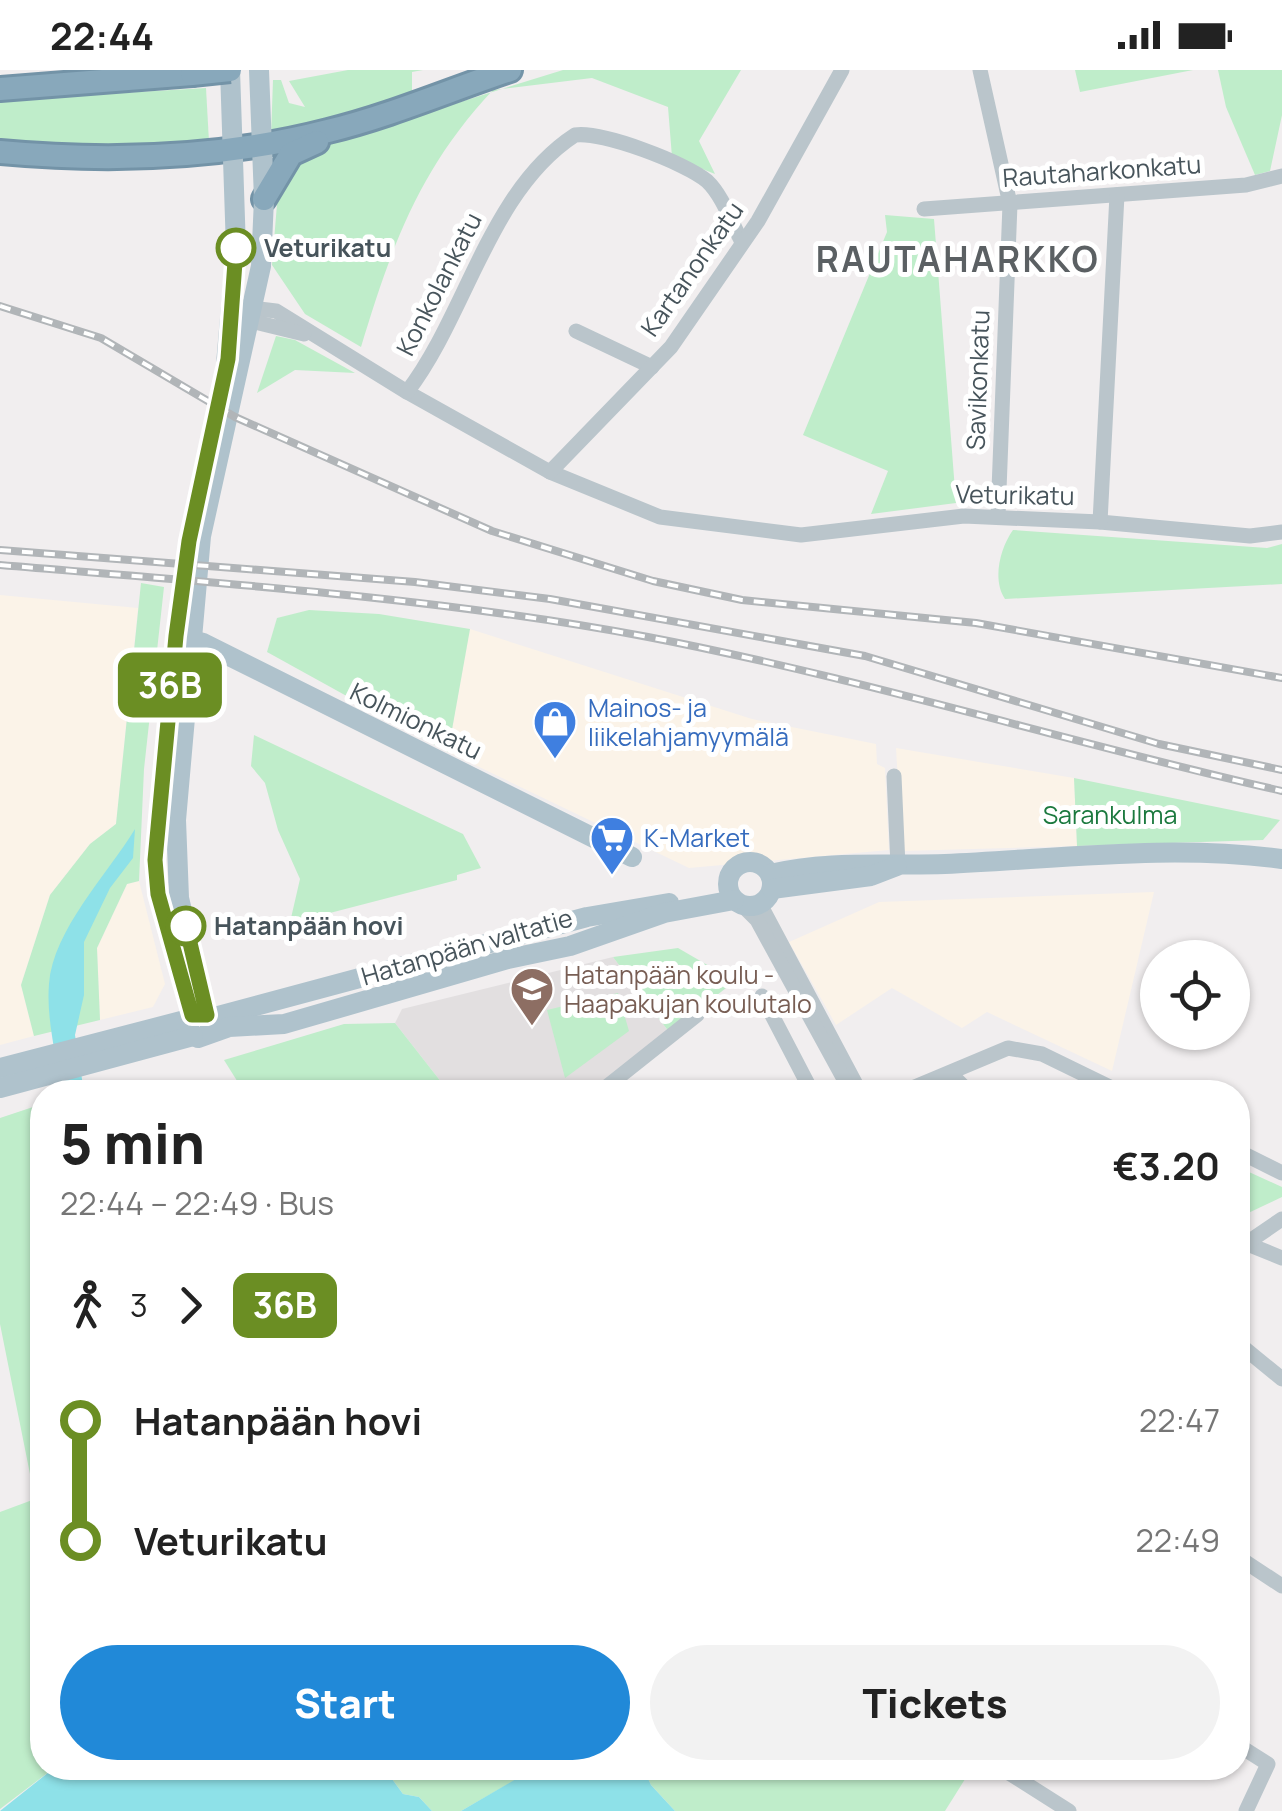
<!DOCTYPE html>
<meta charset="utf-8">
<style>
:root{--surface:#fff;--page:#f2f2f2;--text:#222;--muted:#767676;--accent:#2189d8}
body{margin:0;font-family:Manrope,sans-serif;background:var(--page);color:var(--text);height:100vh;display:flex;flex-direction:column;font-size:38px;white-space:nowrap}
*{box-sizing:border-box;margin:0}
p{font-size:32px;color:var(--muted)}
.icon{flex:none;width:55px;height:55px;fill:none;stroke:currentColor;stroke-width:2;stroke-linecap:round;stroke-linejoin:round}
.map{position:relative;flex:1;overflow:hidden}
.drawer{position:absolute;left:30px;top:1010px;width:1220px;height:700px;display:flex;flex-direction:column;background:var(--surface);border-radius:40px;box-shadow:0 2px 8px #0004}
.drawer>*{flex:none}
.badge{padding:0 20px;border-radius:15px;font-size:35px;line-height:65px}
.buttons{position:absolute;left:1140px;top:870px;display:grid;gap:20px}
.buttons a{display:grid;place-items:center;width:110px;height:110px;border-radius:50%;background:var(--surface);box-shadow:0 2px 8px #0004;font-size:50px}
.map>.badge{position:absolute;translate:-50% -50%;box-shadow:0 0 0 5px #fff}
.legs{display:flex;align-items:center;gap:15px;height:110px;padding:0 30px;font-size:32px}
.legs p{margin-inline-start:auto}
.summary{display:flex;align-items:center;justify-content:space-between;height:170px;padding:0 30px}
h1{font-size:55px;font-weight:800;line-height:75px}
.cta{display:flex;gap:20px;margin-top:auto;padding:20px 30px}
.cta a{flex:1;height:115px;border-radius:60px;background:var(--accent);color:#fff;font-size:40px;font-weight:800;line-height:115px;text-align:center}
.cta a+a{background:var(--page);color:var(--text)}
ul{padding:0 30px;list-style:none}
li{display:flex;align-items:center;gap:35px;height:120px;font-size:38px}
li i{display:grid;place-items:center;width:15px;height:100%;margin:0 12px;background:currentColor}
li i::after{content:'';width:25px;height:25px;margin:-12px;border:8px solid;border-radius:50%;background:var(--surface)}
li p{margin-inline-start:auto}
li:first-child i{background:linear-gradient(#0000 50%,currentColor 0)}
li:last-child i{background:linear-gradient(currentColor 50%,#0000 0)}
.status{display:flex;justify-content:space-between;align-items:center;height:70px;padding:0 50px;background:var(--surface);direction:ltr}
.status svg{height:28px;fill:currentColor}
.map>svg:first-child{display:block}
.commercial{fill:#fbf3e8}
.education{fill:#e2dfe0}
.green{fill:#bfedca}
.water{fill:#8ee1e8}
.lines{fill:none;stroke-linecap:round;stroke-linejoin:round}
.highway-casing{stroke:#7393a7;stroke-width:28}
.minor{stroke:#bac5cb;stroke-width:15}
.major{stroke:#afc2cc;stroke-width:20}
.highway{stroke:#88a8bb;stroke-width:22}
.rail-casing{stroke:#b1b5b8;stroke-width:8}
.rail{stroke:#fff;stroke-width:4;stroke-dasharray:11;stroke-linecap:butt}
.highway-bridge-casing{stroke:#7393a7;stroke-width:28;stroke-linecap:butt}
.highway-bridge{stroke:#88a8bb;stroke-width:22}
.line-1-casing{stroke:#fff;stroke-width:22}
.line-1{stroke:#6b8e23;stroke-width:15}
.stop-1-dot{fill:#fff;stroke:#6b8e23;stroke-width:5}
.labels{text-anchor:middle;stroke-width:10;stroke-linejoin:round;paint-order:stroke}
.street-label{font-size:25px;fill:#47545b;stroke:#fff}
.stop-label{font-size:25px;font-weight:bold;fill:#47545b;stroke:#fff;text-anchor:start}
.shop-label{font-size:25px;fill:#366cbe;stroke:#fff;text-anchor:start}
.park-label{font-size:25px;fill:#1b793e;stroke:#fff}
.education-label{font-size:25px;fill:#785e54;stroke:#fff;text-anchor:start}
.district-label{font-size:35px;font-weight:bold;letter-spacing:2.5px;fill:#5b6063;stroke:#fff}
</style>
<div class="status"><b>22:44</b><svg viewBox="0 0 49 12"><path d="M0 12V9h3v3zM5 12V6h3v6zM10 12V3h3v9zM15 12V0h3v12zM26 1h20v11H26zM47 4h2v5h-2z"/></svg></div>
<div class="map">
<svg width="1282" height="1741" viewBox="0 0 1282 1741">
<rect width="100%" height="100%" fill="#f1eeef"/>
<!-- commercial -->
<g class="commercial">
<path d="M0,525L138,538L116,754L90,774L50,825L21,915L34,966L0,975Z"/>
<path d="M470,559L752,649L876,674L877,694L885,698L889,780L689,798L448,682Z"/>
<path d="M896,678L1074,708L1077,776L902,781Z"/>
<path d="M139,811L165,914L153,937L100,950L97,878L127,814Z"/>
<path d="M1154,822L1112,1001L987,942L962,958L892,918L836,955L789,872L879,832Z"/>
</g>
<!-- education -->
<path class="education" d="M613,887L669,962L591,1022H449L395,953L402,939Z"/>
<!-- green -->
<g class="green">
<path d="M348,0H423L412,2V25L354,46L271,66L273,10H281L289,33L305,37L289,11Z"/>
<path d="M563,0H741L699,71L715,104L672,87L668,37L592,8L493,20C419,99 392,175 361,277L305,244L272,195L278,122L290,95L322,75Z"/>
<path d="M1075,0H1193L1080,22Z"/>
<path d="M1218,0H1282V45L1270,101L1255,105L1226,37Z"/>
<path d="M206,18L209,72L90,77L0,73V30Z"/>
<path d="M885,145L934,149L956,433L871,444L888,401L803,365L887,162Z"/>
<path d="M276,266L295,270L355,303L295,300L257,323Z"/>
<path d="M1013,460L1267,478L1282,474V514L1005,529C992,510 1000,478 1013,460Z"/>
<path d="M141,513L164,517L144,699L139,811L127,814L97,878L100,950L34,966L21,915L50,825L90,774L116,754Z"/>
<path d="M309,540L379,544L470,559L448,682L267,582L277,548Z"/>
<path d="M254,665L463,764L481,798L457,805V810L299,851L291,848L300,809L278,760L265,713L251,696Z"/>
<path d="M1074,708L1280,750L1263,770L1077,776Z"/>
<path d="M678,878L716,900L730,915L669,962L613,887Z"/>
<path d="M618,923L629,961L565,1008L547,940Z"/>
<path d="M395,953L449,1022H244L224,990L344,954Z"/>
<path d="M42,1034L35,1111L42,1145V1698H54L0,1739V1442L35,1429L0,1254V1048Z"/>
<path d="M1238,1097L1282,1117V1127L1244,1145L1238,1140Z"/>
<path d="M384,1698H517V1709L461,1741H432L419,1727L403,1724Z"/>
<path d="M643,1698H972L945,1741H675L651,1715Z"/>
</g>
<!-- water -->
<g class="water">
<path d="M135,759L133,788L110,818L84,872V925L75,965L84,1022H61C57,988 46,949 49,914C53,860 107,805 135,759Z"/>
<path d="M54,1698H384L403,1724L419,1727L432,1741H0Z"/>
<path d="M517,1698H643L651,1715L675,1741H461L516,1709Z"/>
</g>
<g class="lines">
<defs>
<g id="highway">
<path d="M0,19L192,4"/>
<path d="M0,82C108,92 223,88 328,61C390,46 450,20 510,0"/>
<path d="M264,129L291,84L317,72"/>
</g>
</defs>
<!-- highway casing -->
<use href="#highway" class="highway-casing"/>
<!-- minor -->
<g class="minor">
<path d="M980,0L1010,134L998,446"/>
<path d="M924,139L1246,115L1282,106"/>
<path d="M243,237L276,241L407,322L550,402L660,447L801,465L964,446L1100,452L1250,466L1282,462"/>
<path d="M241,244L251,251L304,264"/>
<path d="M576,261L652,297"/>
<path d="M407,322C467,244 489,121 575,65C602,61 686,93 707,111C723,126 732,154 742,172"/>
<path d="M550,402L671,277L758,151L842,0"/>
<path d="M1100,452L1117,125"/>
<path d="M894,706L898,796"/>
<path d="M760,834L860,1022"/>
<path d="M743,836L757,850L851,1022"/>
<path d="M762,926L812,1022"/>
<path d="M951,1004L969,1022"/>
<path d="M600,1022L697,945"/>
<path d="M903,1022L1008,978L1042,984L1120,1022"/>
<path d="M1238,1081L1282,1103"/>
<path d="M1245,1173L1282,1188"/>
<path d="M1238,1179L1282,1149"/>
<path d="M1238,1273L1282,1309"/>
<path d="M1238,1487L1282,1516"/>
<path d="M1238,1675L1268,1694L1246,1741"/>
<path d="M1001,1698L1069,1741"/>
</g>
<!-- major -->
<g class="major">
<path d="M224,317L236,179L230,0"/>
<path d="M180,537L155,790L158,824L192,945"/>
<path d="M180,567L203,573L632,787"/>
<circle cx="750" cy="814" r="22"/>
<path d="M770,804C829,790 886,796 945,794C1058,789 1170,774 1282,789"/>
<path d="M772,819L871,806L897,796"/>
<path d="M207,945L179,828L176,750L201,466L261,196L264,129L259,0"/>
<path d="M211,948L587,847L669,833"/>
<path d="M211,961L207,945L197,943L189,949V963L198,968L229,957L284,954L508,889L570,876L664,843L734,830"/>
<path d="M0,998L189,949"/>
<path d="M0,1018L193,966"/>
</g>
<!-- highway -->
<use href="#highway" class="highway"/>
<defs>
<g id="rail">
<path d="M0,236L101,268L235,347L492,461L653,511L742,530L976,553L1282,608"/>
<path d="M0,480L415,512L550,529L865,586L1159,674L1282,700"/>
<path d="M0,495C217,513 434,527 648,567C862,608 1070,673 1282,721"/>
</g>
</defs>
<!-- rail casing -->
<use href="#rail" class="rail-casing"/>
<!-- rail -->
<use href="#rail" class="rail"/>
<defs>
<path id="highway-bridge" d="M192,4L230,0"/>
</defs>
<!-- highway-bridge casing -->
<use href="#highway-bridge" class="highway-bridge-casing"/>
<!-- highway-bridge -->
<use href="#highway-bridge" class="highway-bridge"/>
</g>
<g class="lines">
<defs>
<path id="line-1" d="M186,856L207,945H192L158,824L155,790L176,566L189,471L228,289L236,178"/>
</defs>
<!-- line-1 casing -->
<use href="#line-1" class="line-1-casing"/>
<!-- line-1 -->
<use href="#line-1" class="line-1"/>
</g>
<!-- icons -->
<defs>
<symbol id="shop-pin" viewBox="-11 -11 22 30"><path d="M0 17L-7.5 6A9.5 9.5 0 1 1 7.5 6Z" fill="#3f7fe0" stroke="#fff"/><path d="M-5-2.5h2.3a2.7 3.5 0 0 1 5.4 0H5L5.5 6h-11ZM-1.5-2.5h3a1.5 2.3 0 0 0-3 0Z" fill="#fff"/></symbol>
<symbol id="supermarket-pin" viewBox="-11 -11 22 30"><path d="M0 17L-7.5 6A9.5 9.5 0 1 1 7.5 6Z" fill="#3f7fe0" stroke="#fff"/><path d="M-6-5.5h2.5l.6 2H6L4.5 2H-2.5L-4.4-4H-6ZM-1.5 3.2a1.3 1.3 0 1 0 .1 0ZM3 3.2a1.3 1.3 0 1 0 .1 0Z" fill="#fff"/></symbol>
<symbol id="school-pin" viewBox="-11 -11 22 30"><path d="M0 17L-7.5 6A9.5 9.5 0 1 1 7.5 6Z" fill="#8d6e63" stroke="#fff"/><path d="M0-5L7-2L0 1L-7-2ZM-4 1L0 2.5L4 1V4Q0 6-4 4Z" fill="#fff"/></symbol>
</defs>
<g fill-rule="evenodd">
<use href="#shop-pin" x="530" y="627" width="50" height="68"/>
<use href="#supermarket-pin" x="587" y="743" width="50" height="68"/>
<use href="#school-pin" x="507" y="894" width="50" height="68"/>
</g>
<!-- markers -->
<g class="stop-1-dot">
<circle cx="236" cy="178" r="18"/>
<circle cx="186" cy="856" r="18"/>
</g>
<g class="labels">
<!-- street labels -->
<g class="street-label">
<text transform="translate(1102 101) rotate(-4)" y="9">Rautaharkonkatu</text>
<text transform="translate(692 199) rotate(-55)" y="9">Kartanonkatu</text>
<text transform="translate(439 214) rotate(-63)" y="9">Konkolankatu</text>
<text transform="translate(978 310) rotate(-88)" y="9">Savikonkatu</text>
<text transform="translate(1015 425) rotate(1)" y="9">Veturikatu</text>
<text transform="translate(416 651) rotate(26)" y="9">Kolmionkatu</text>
<text transform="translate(467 877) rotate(-16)" y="9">Hatanpään valtatie</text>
</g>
<!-- stop labels -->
<g class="stop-label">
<text x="264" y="187">Veturikatu</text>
<text x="214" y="865">Hatanpään hovi</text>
</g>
<!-- shop labels -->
<g class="shop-label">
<text x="588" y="647">Mainos- ja<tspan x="588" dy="29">liikelahjamyymälä</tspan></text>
<text x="644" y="777">K-Market</text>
</g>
<!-- park labels -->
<g class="park-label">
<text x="1110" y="754">Sarankulma</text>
</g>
<!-- education labels -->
<g class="education-label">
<text x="564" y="914">Hatanpään koulu -<tspan x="564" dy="29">Haapakujan koulutalo</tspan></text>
</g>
<!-- district labels -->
<g class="district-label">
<text x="958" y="202">RAUTAHARKKO</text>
</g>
</g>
</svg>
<div class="buttons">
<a><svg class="icon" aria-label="locate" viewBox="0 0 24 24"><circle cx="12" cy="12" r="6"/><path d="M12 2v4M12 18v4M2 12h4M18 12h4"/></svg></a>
</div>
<b class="badge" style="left:170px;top:615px;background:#6b8e23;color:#fff">36B</b>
<section class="drawer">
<div class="summary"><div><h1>5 min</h1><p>22:44 – 22:49 · Bus</p></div><b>€3.20</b></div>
<div class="legs"><svg class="icon" aria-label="walk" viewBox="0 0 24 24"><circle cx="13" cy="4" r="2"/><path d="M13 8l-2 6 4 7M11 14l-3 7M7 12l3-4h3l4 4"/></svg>3<svg class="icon" aria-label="forward" viewBox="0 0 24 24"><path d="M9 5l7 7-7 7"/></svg><b class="badge" style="background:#6b8e23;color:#fff">36B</b></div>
<ul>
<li><i style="color:#6b8e23"></i><b>Hatanpään hovi</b><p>22:47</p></li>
<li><i style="color:#6b8e23"></i><b>Veturikatu</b><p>22:49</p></li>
</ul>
<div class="cta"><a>Start</a><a>Tickets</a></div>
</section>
</div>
